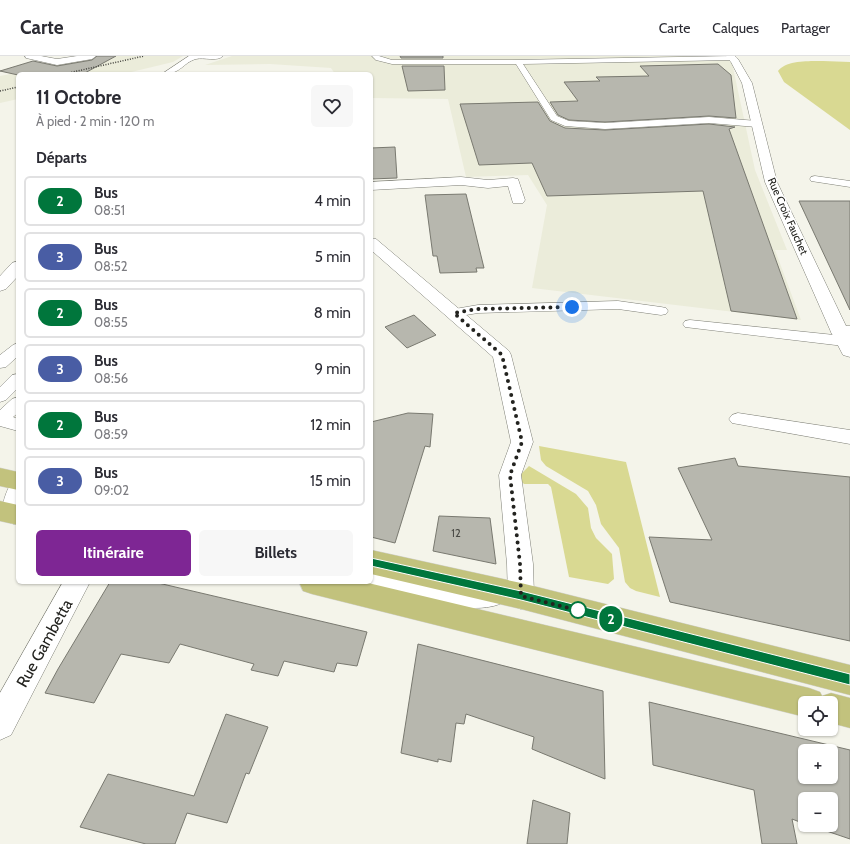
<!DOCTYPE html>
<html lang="fr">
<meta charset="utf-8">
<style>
:root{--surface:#fff;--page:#f7f7f7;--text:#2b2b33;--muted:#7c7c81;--line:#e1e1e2;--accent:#7e2694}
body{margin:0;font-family:Cabin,sans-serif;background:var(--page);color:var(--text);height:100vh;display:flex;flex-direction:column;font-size:15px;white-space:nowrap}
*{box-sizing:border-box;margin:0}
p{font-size:13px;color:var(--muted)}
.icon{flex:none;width:22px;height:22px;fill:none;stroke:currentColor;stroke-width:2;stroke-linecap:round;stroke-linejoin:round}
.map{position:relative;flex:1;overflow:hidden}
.drawer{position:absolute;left:16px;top:16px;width:357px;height:512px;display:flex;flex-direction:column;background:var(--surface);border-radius:6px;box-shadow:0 1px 3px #0004}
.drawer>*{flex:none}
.badge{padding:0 8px;border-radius:13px;font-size:14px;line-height:26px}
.controls{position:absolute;left:798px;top:640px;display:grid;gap:8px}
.controls a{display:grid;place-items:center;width:40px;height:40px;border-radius:6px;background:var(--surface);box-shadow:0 1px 3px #0004;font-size:20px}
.you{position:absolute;width:20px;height:20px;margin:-10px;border:3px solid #fff;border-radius:50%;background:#1a73e8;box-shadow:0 0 0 6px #1a73e833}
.map>.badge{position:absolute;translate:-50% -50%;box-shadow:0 0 0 2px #fff}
h2{padding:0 20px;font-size:15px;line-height:36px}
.round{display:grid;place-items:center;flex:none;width:42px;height:42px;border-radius:6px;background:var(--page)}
.summary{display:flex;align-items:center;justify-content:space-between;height:68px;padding:0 20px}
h1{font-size:19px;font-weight:700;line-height:30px}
.action{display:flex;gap:8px;margin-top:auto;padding:8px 20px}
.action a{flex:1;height:46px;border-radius:6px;background:var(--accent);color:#fff;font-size:16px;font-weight:700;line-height:46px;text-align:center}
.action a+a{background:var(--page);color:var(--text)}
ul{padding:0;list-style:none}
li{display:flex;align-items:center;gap:12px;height:50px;margin:0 8px 6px;padding:0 12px;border:2px solid var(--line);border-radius:6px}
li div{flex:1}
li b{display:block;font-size:15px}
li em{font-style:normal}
li .badge{min-width:44px;font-weight:700;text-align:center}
header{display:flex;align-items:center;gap:24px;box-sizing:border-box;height:56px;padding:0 20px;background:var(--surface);border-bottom:1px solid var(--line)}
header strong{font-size:19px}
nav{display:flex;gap:22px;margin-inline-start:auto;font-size:14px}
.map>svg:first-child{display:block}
.built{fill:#ebecda}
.green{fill:#d9d992}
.building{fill:#b7b7ae;stroke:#797970;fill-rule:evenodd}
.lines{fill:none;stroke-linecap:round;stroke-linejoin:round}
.lane-casing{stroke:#7e7f76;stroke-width:1}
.street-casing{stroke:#7e7f76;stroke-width:1}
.secondary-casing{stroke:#7e7f76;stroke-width:1}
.primary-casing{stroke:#d3d3d2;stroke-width:1}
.lane{fill:#fff;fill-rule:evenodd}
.street{fill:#fff;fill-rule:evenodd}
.secondary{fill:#fff;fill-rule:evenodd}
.primary{fill:#c2c27d;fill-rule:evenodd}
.rail{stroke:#41413c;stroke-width:1.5;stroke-dasharray:1 1.5;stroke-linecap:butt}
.line{fill:#00763c;stroke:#fff}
.walk{stroke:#23231f;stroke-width:4;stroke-dasharray:0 7.2}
.stop-dot{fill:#fff;stroke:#00763c;stroke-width:2}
.labels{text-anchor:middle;stroke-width:3;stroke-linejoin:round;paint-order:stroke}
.far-street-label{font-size:11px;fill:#23231f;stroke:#fff}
.number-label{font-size:11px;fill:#484843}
.near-street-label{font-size:16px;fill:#23231f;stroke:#fff}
</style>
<header>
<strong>Carte</strong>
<nav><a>Carte</a><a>Calques</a><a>Partager</a></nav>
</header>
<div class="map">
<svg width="850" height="788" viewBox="0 0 850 788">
<rect width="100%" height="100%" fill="#f4f4ea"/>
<!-- built -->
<g class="built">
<path d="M102,0H183L173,6L123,18H18V43L0,47V20Z"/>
<path d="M232,0H724L732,7L755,114L787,194H775L801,264L532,232L547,149L528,119L466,121L448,43L371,42V18H335L331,12L270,8L205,9Z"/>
</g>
<!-- green -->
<g class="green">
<path d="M823,5L850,6V74L784,26L778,15C786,4 810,5 823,5Z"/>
<path d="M539,390L626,406L660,541L636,535L630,532L625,526L619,492L601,468L596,449L588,435L546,410L541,404Z"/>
<path d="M529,410L576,438L588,452L591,472L596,482L612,498L614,523L608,528L569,521L551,431L548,428H524L520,424V419Z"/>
</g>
<!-- building -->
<g class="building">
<path d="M97,0H116L83,18L18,19L0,15L33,5L57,10L92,4Z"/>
<path d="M400,0H443V2H401Z"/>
<path d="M718,8L731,19L736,62L709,60L605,66L569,64L558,59L550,46L578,45L564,26L600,25L596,21L649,20L640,10Z"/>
<path d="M402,10H444L445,34L408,35Z"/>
<path d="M538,46L550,65L565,72L605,74L709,68L735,71L729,73L797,263L731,255L703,135L547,140L532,107L479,109L460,48Z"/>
<path d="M395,91L397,122L371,123V92Z"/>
<path d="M466,138L484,212H476L477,216L440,217L437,200H433L425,139Z"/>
<path d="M799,145H850V254Z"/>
<path d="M414,259L436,279L407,292L385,271Z"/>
<path d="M408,357L433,358L430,391L425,390L395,487L371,481V366Z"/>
<path d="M735,402L738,410L850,421V585L670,546L649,481L712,484L678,412Z"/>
<path d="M439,460L490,462L496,508L433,495Z"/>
<path d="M110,526H154L367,576L357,610L337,607L334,616L284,605L278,620L251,614L254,608L180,588L169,607L121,598L94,647L45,637L58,613Z"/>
<path d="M418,588L603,635L605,723L532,693L534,681L466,658L464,668L456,667L451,706L438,703V706L401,697Z"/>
<path d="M649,646L850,694V783L809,769H831V743H805V768L792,763L797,788H762L754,734L653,709ZM805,695H831V721H805Z"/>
<path d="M226,658L268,671L249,718L246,717L227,767L187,757L175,788H146L80,771L108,718L194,740Z"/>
<path d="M533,744L570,757L567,788H527Z"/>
</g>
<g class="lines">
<defs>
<g id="lane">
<path d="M372,0H379L392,4H513L733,0L737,2L733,4L523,8L557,60L569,65L605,67L709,61L757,65L761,68L757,71L709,67L605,73L565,70L551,64L516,8H392L376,4Z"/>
<path d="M815,120L850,125V131L811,125L810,123L811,121Z"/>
<path d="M618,245L661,251L666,252L668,255L666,258L661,259L618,253L478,257L454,261L449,260L447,257L449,254L478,249Z"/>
<path d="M690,264L844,280L849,282L850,287L844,290L685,271L683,268L685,265Z"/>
<path d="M18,287V300L6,311L0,312V299L13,289Z"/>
<path d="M18,318V332L6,344L0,346V331L12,319Z"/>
<path d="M18,341V357L13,361L18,363V375L0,370V354L12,343Z"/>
<path d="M738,357L850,374V388L732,367L729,363L732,359Z"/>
</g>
<g id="street">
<path d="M25,0H41L57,3L77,0H96L92,3L57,9L26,2Z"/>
<path d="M189,0H223C217,6 204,1 196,3C182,7 182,18 162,18Z"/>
<path d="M726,0H735L738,3L752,27L777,126L846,270H850V282L834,280L831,276L765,126L742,27L731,6Z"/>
<path d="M461,121L488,124L513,122L518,123L525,144L523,147H513L508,130L488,132L461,129L371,134V126Z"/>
<path d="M371,182L376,183L509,295L511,299L533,386L521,419L533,508L534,540L531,549L521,553L511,549L508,540L507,508L499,419L511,386L493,301L371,194Z"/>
<path d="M18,205V220L6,233L0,235V220L12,207Z"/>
</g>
<g id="secondary">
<path d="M840,270L846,272L850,278V301L843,299L831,276L834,272Z"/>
<path d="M18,426V467L14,468L5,465C0,454 4,440 10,429Z"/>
<path d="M371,507L453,525L490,526L500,530L503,539L500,548C467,561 405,539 371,531L361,526H371Z"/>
<path d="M63,526H90L11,679L0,684V637Z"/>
</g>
<g id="primary">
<path d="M0,412L18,416V434L0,430Z"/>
<path d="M0,445L18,449V469L0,465Z"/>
<path d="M371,494L521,527L850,609V639L521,553L371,518Z"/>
<path d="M299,526H364L809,632L820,636L822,640L831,637L850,642V672L831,667V647H805V661L312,538L303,535Z"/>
</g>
</defs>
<!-- lane casing -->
<use href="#lane" class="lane-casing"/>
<!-- street casing -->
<use href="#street" class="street-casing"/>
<!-- secondary casing -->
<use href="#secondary" class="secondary-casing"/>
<!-- primary casing -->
<use href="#primary" class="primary-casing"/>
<!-- lane -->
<use href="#lane" class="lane"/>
<!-- street -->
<use href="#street" class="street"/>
<!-- secondary -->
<use href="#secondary" class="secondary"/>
<!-- primary -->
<use href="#primary" class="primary"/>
<!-- rail -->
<g class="rail">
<path d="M64,18L144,0"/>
<path d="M0,35L18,31"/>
</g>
</g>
<!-- line -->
<path class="line" d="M371,502L521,535L850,618V629L521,544L371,510L368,509L366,506L368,503Z"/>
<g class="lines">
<!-- walk -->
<path class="walk" d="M572,251L478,253L454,257L502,299L522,386L510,419L520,508L521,540L581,555L578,554"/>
</g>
<!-- markers -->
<circle class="stop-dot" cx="578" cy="554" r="8"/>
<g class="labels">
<!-- far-street labels -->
<g class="far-street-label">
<text transform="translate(788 160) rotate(66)" y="4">Rue Croix Fauchet</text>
</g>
<!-- number labels -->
<g class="number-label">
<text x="456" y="481">12</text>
</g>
<!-- near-street labels -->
<g class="near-street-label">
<text transform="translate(44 587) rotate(-61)" y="6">Rue Gambetta</text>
</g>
</g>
</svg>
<div class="controls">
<a><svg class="icon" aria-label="locate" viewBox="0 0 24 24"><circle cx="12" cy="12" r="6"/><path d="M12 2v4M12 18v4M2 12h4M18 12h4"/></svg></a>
<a>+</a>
<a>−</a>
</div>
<div class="you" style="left:572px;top:251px"></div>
<b class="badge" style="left:611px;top:563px;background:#00763c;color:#fff">2</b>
<section class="drawer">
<div class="summary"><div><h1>11 Octobre</h1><p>À pied · 2 min · 120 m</p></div><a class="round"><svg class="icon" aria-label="heart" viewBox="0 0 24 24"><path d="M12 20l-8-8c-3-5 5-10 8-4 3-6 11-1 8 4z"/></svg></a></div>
<h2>Départs</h2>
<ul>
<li><span class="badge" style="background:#00763c;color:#fff">2</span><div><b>Bus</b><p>08:51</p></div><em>4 min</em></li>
<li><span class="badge" style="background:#495da4;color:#fff">3</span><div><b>Bus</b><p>08:52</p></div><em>5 min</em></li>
<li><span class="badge" style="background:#00763c;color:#fff">2</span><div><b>Bus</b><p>08:55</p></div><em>8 min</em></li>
<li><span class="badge" style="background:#495da4;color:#fff">3</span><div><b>Bus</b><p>08:56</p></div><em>9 min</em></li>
<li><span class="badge" style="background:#00763c;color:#fff">2</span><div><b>Bus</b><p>08:59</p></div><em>12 min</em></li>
<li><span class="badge" style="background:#495da4;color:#fff">3</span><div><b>Bus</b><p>09:02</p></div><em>15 min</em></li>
</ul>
<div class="action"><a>Itinéraire</a><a>Billets</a></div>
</section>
</div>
